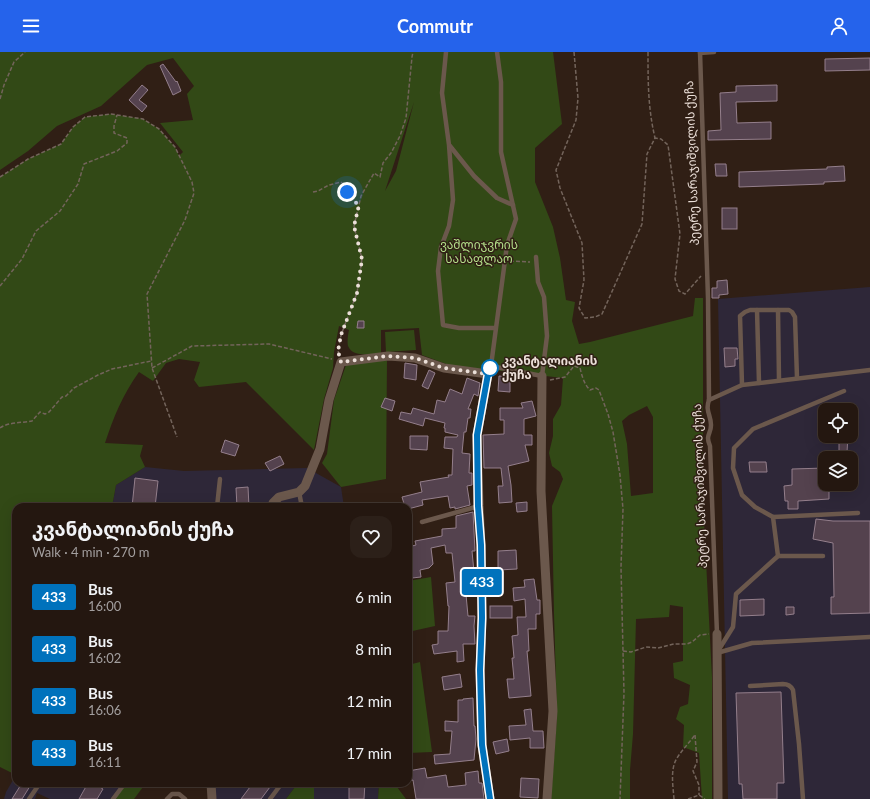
<!DOCTYPE html>
<meta charset="utf-8">
<style>
:root{--surface:#241710;--page:#2c2019;--text:#f1f3f6;--muted:#a39f9f;--line:#413630;--accent:#2563eb}
body{margin:0;font-family:Lato,"Noto Sans Georgian",sans-serif;background:var(--page);color:var(--text);height:100vh;display:flex;flex-direction:column;font-size:15px;white-space:nowrap}
*{box-sizing:border-box;margin:0}
p{font-size:13px;color:var(--muted)}
.icon{flex:none;width:22px;height:22px;fill:none;stroke:currentColor;stroke-width:2;stroke-linecap:round;stroke-linejoin:round}
.map{position:relative;flex:1;overflow:hidden}
.sheet{position:absolute;left:12px;top:451px;width:400px;height:284px;display:flex;flex-direction:column;background:var(--surface);border-radius:12px;box-shadow:0 4px 16px #0002,0 0 0 1px var(--line)}
.sheet>*{flex:none}
.badge{padding:0 8px;border-radius:3px;font-size:14px;line-height:26px}
.fabs{position:absolute;left:818px;top:351px;display:grid;gap:8px}
.fabs a{display:grid;place-items:center;width:40px;height:40px;border-radius:8px;background:var(--surface);box-shadow:0 4px 16px #0002,0 0 0 1px var(--line);font-size:20px}
.you{position:absolute;width:20px;height:20px;margin:-10px;border:3px solid #fff;border-radius:50%;background:#1a73e8;box-shadow:0 0 0 6px #1a73e833}
.map>.badge{position:absolute;translate:-50% -50%;box-shadow:0 0 0 2px #fff}
.round{display:grid;place-items:center;flex:none;width:42px;height:42px;border-radius:12px;background:var(--page)}
.overview{display:flex;align-items:center;justify-content:space-between;height:68px;padding:0 20px}
h1{font-size:19px;font-weight:700;line-height:30px}
ul{padding:0;list-style:none}
li{display:flex;align-items:center;gap:12px;height:52px;padding:0 20px}
li div{flex:1}
li b{display:block;font-size:15px}
li em{font-style:normal}
li .badge{min-width:44px;font-weight:700;text-align:center}
header{display:flex;justify-content:space-between;align-items:center;height:52px;padding:0 20px;background:var(--accent);color:#fff;font-size:18px;font-weight:700}
.map>svg:first-child{display:block}
.industrial{fill:#2e2738;fill-rule:evenodd}
.green{fill:#324916;fill-rule:evenodd}
.building{fill:#54424e;stroke:#947f8c}
.lines{fill:none;stroke-linecap:round;stroke-linejoin:round}
.path{stroke:#73645b;stroke-width:1.5;stroke-dasharray:4 2;stroke-linecap:butt}
.service{stroke:#6b584c;stroke-width:4.5}
.minor{stroke:#6b584c;stroke-width:9}
.line-casing{stroke:#fff;stroke-width:9}
.line{stroke:#0072bc;stroke-width:6}
.walk{stroke:#ebdfd8;stroke-width:4;stroke-dasharray:0 7.2}
.stop-dot{fill:#fff;stroke:#0072bc;stroke-width:2}
.labels{text-anchor:middle;stroke-width:3;stroke-linejoin:round;paint-order:stroke}
.street-label{font-size:12px;fill:#ebdfd8;stroke:#301f15}
.park-label{font-size:12px;fill:#b2de88;stroke:#301f15}
.stop-label{font-size:12px;font-weight:bold;fill:#ebdfd8;stroke:#301f15;text-anchor:start}
</style>
<header><svg class="icon" aria-label="menu" viewBox="0 0 24 24"><path d="M4 6h16M4 12h16M4 18h16"/></svg>Commutr<svg class="icon" aria-label="person" viewBox="0 0 24 24"><circle cx="12" cy="8" r="4"/><path d="M4 21q1-7 8-7t8 7"/></svg></header>
<div class="map">
<svg width="870" height="747" viewBox="0 0 870 747">
<rect width="100%" height="100%" fill="#301f15"/>
<!-- industrial -->
<g class="industrial">
<path d="M870,235V747H728L718,247ZM825,358H851V384H825ZM825,406H851V432H825Z"/>
<path d="M145,415L184,419L307,416L341,435L344,455H112L116,433Z"/>
<path d="M16,723V731H125L113,747H50L37,741L35,747H4L6,740Z"/>
<path d="M215,731H298L286,747H216Z"/>
<path d="M314,731H379L378,747H314Z"/>
</g>
<!-- green -->
<g class="green">
<path d="M0,0H553L562,72L535,96V130L553,175L560,206L566,248L575,250L572,269L579,292L590,290L693,264L695,246H703V450L712,625V747H702L699,701L683,695L684,673L676,667L680,655L688,652L690,633L674,626L673,611L683,609V555L670,553L669,565L636,567L633,682L630,718V747H551L557,664L554,562L552,454L563,427L560,420L552,414L549,401L553,384V367L561,353L563,326L449,313L422,303L419,276L381,278V301C371,302 353,306 348,294C347,290 348,282 349,278L339,274L334,300L333,316L324,347L314,398L246,330L199,335L194,328L200,310L179,307L166,311L153,329L139,320C122,344 114,364 105,391L143,393L140,404L145,415L116,433L112,455H16V723L0,715V125L28,107L61,92L73,75L85,65L111,62L143,67L159,77L175,95L179,104L183,100L160,71L193,68L187,42L194,34L173,6L147,13L101,54L57,74L28,99L0,118ZM414,50L396,119L385,139ZM647,354L653,365V441L631,444L627,392L622,369L629,363Z"/>
<path d="M414,278L416,298L386,300L385,280Z"/>
<path d="M387,307L386,427L341,435L322,411L327,402L334,348L346,313Z"/>
<path d="M431,525L435,574L408,580V529Z"/>
<path d="M420,610L432,700L408,701V613Z"/>
<path d="M125,731H146L134,747H113Z"/>
<path d="M298,731H314V747H286Z"/>
<path d="M379,731H394L406,747H378Z"/>
</g>
<!-- building -->
<g class="building">
<path d="M870,6V18L825,19V7Z"/>
<path d="M163,12L176,30L177,29L181,39L173,43L160,14Z"/>
<path d="M142,33L148,38L139,48L147,54L142,60L129,48Z"/>
<path d="M777,33V49L736,50L737,71L771,70V87L708,88V79L721,78L720,41L736,40V34Z"/>
<path d="M715,112H726L727,124H716Z"/>
<path d="M844,114L845,129L824,130V132L739,135V120L827,117V115Z"/>
<rect x="722" y="156" width="15" height="21"/>
<path d="M727,228L728,242L719,243V246H712V236H717V229Z"/>
<path d="M358,269H364V276H357Z"/>
<path d="M724,296H737L738,307H735V314L725,315Z"/>
<path d="M405,311L417,313L416,328L404,326Z"/>
<path d="M429,318L435,321L428,337L422,334Z"/>
<path d="M499,324L510,325V340L498,339Z"/>
<path d="M467,326L480,331L478,344L474,342L468,357H471L470,366H468L466,380H464L462,401L470,402L469,421H472V433L467,434L470,453L455,457V455L450,456L448,444L422,448L423,453L408,457V455H405L402,445L422,440L420,430L449,425L448,423H452L453,397L444,396L445,385H457L458,383L445,380V376H444L445,371L425,366L423,374L399,367L401,360L411,362L413,356L434,362L437,348L445,350L450,337L462,342Z"/>
<path d="M385,346L395,349L392,359L381,355Z"/>
<path d="M532,349L536,364L524,367V383H532V393H525L529,409L508,414L511,433L512,450L499,451L498,434H503L501,416H484L483,383L504,382V368H500V356H523L521,351Z"/>
<path d="M410,384H428L427,398L410,397Z"/>
<path d="M839,384H848L847,400H839Z"/>
<path d="M225,388L239,393L235,404L221,400Z"/>
<path d="M280,404L284,412L270,419L265,411Z"/>
<path d="M749,410H766L767,420H750Z"/>
<path d="M825,416V432H829V447L798,449V457H788V449H785L784,434L792,433V417Z"/>
<path d="M135,426L158,429L155,455H132Z"/>
<path d="M248,435L249,455H237L236,436Z"/>
<path d="M527,450V459L517,460L516,451Z"/>
<path d="M473,460L475,499H472L474,520L464,521L468,564H475L474,574L475,592H463L464,609L457,610V599L434,602L432,593L438,592V579H448L449,554H448L446,531L455,530L452,501H446L445,493L431,496L433,512L429,516L420,518L421,525L412,526L410,511H408V495L416,493L415,489L442,484V477L456,476V464Z"/>
<path d="M816,467L833,469H870V561L831,562V545H834L833,491L813,487Z"/>
<path d="M516,498L517,517L498,518V499Z"/>
<path d="M534,527L537,548H540V562H536V577H528L529,599H527L531,644L509,646L507,627H514L512,606H514L512,584L518,583L517,565H526L525,547L514,549L513,536L525,535L524,528Z"/>
<path d="M764,547V563L740,564V548Z"/>
<rect x="490" y="554" width="22" height="12"/>
<path d="M786,555H794V562L786,563Z"/>
<path d="M460,622L462,635L444,638L442,625Z"/>
<path d="M781,640L784,731H777V747H743L742,732H739L736,641Z"/>
<path d="M473,646L474,674H475L476,687L474,708L435,712L434,703L450,702L452,679H445V669L458,670V648H463V647Z"/>
<path d="M531,657L533,679H543L544,696H530V686L510,688L509,674L526,673L524,658Z"/>
<path d="M507,687L509,699L496,702L493,690Z"/>
<path d="M425,716L427,726L446,723L448,735L466,733L465,721L478,719L479,731H482L484,747H416L413,728L408,729V719Z"/>
<path d="M521,726L539,727L538,746L520,745Z"/>
<path d="M22,731H32L22,747H12Z"/>
<path d="M88,731H93L103,737L97,747H79Z"/>
<path d="M253,731H273L261,747H241Z"/>
<path d="M349,731H365L364,747H349Z"/>
</g>
<g class="lines">
<!-- path -->
<g class="path">
<path d="M574,0L578,46L576,68L556,118L560,136L582,191L584,228L579,256L585,266L595,265L602,262L642,172L647,102L655,86L661,87L668,93L680,182L675,227L679,239L685,242L701,224"/>
<path d="M648,0C648,31 648,56 655,86"/>
<path d="M0,47L4,33L14,10L25,0"/>
<path d="M0,125L28,107L61,92L73,75L85,65L111,62L143,67L159,77L175,95L192,130L194,141L185,168L147,242L152,316L177,385"/>
<path d="M313,140L318,139L329,133L341,130C349,137 346,146 359,153"/>
<path d="M510,209L530,210"/>
<path d="M0,234L22,207L36,179L60,159L78,132L84,112L117,99L127,91V86L114,81V74L117,63"/>
<path d="M339,303L338,299L341,283L357,241L362,207L354,174L361,144L374,121L380,125L383,111L391,101L400,84L406,66L412,5L413,0"/>
<path d="M152,316L192,294L269,292L332,307"/>
<path d="M550,328L565,325L574,314L580,316C582,324 584,332 590,338L596,336L599,338L608,362L613,380L620,423L623,457L621,515L624,641L620,747"/>
<path d="M0,376C8,370 22,371 32,369L40,360L45,362L49,360L62,345L66,344L74,336L98,323L112,317L151,309"/>
<path d="M623,599L631,600L646,595L658,596L674,592H687L692,590L700,583L709,582"/>
<path d="M695,683L697,710L693,719L699,733V743"/>
<path d="M674,747C673,734 670,717 677,706C682,698 689,691 695,683"/>
<path d="M688,747L699,743L705,747"/>
</g>
<!-- service -->
<g class="service">
<path d="M446,0L442,41L449,93L453,148L449,174L441,195L438,219L443,273L459,276H495"/>
<path d="M497,0L501,30V100L516,167L507,193L491,314L542,324L547,284L544,245L538,230L536,205"/>
<path d="M700,0L708,246L709,348C705,359 711,363 711,373C711,383 705,382 710,394L717,582"/>
<path d="M700,1L714,0"/>
<path d="M450,94L474,124L497,146L513,153"/>
<path d="M757,258L759,331"/>
<path d="M778,258L779,328"/>
<path d="M742,333L740,264L745,260L750,258H789L792,260L795,265L797,326"/>
<path d="M709,348L742,333L870,318"/>
<path d="M299,440L302,455"/>
<path d="M217,455L220,427"/>
<path d="M773,465L755,455L742,443L733,416L734,396L753,377L844,339"/>
<path d="M422,470L479,454"/>
<path d="M778,504H823"/>
<path d="M718,599L733,575L736,542L778,504L773,465L858,461"/>
<path d="M717,601L752,591L870,585"/>
<path d="M750,634L783,632C788,632 791,634 793,638L799,692L803,747"/>
<path d="M29,747L40,731"/>
<path d="M113,747L125,731"/>
<path d="M167,747L172,742H179L185,747"/>
<path d="M270,747L282,731"/>
</g>
<!-- minor -->
<g class="minor">
<path d="M542,324L541,439L553,659L547,747"/>
<path d="M272,455L273,451L279,445L299,440L305,434L320,397L329,348L341,310L388,304L403,305L415,306L444,316L488,322"/>
<path d="M717,582L718,747"/>
<path d="M211,731L212,747"/>
<path d="M490,747L482,693L480,619L482,566L481,493L479,454L477,383L488,322L491,314"/>
</g>
</g>
<g class="lines">
<defs>
<path id="line" d="M490,747L482,693L480,618L482,566L481,493L478,454L477,383L488,322L491,314"/>
</defs>
<!-- line casing -->
<use href="#line" class="line-casing"/>
<!-- line -->
<use href="#line" class="line"/>
<!-- walk -->
<path class="walk" d="M347,140L350,146L359,153L354,174L362,207L357,241L341,283L338,299L341,310L388,304L403,305L415,306L444,316L488,322L491,314L490,316"/>
</g>
<!-- markers -->
<circle class="stop-dot" cx="490" cy="316" r="8"/>
<g class="labels">
<!-- street labels -->
<g class="street-label">
<text transform="translate(692 111) rotate(-92)" y="4">პეტრე სარაჯიშვილის ქუჩა</text>
<text transform="translate(700 434) rotate(-92)" y="4">პეტრე სარაჯიშვილის ქუჩა</text>
</g>
<!-- park labels -->
<g class="park-label">
<text x="479" y="197">ვაშლიჯვრის<tspan x="479" dy="14">სასაფლაო</tspan></text>
</g>
<!-- stop labels -->
<g class="stop-label">
<text x="502" y="313">კვანტალიანის<tspan x="502" dy="14">ქუჩა</tspan></text>
</g>
</g>
</svg>
<div class="fabs">
<a><svg class="icon" aria-label="locate" viewBox="0 0 24 24"><circle cx="12" cy="12" r="6"/><path d="M12 2v4M12 18v4M2 12h4M18 12h4"/></svg></a>
<a><svg class="icon" aria-label="layers" viewBox="0 0 24 24"><path d="M12 4l9 5-9 5-9-5zM3 14l9 5 9-5"/></svg></a>
</div>
<div class="you" style="left:347px;top:140px"></div>
<b class="badge" style="left:482px;top:530px;background:#0072bc;color:#fff">433</b>
<section class="sheet">
<div class="overview"><div><h1>კვანტალიანის ქუჩა</h1><p>Walk · 4 min · 270 m</p></div><a class="round"><svg class="icon" aria-label="heart" viewBox="0 0 24 24"><path d="M12 20l-8-8c-3-5 5-10 8-4 3-6 11-1 8 4z"/></svg></a></div>
<ul>
<li><span class="badge" style="background:#0072bc;color:#fff">433</span><div><b>Bus</b><p>16:00</p></div><em>6 min</em></li>
<li><span class="badge" style="background:#0072bc;color:#fff">433</span><div><b>Bus</b><p>16:02</p></div><em>8 min</em></li>
<li><span class="badge" style="background:#0072bc;color:#fff">433</span><div><b>Bus</b><p>16:06</p></div><em>12 min</em></li>
<li><span class="badge" style="background:#0072bc;color:#fff">433</span><div><b>Bus</b><p>16:11</p></div><em>17 min</em></li>
</ul>
</section>
</div>
